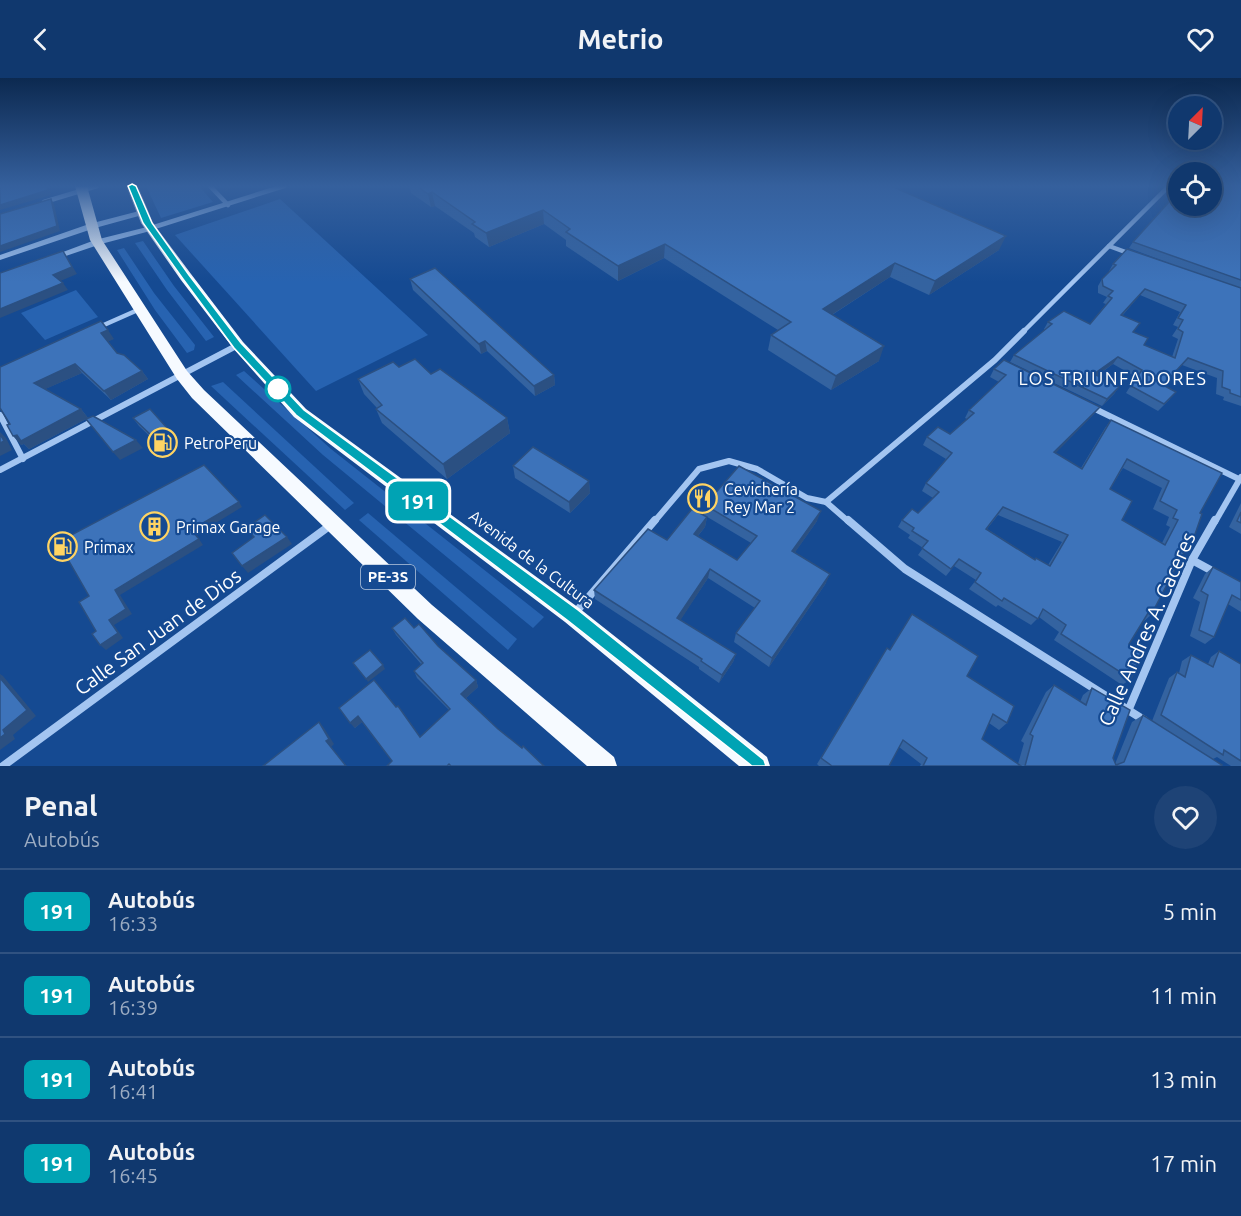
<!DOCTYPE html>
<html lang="es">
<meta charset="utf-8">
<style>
:root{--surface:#10386e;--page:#1e4376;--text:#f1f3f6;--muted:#9cacc2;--line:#305281}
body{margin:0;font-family:Ubuntu,sans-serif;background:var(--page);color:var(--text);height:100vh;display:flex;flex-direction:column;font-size:22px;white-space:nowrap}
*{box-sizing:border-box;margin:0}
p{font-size:20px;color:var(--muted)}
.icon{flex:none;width:33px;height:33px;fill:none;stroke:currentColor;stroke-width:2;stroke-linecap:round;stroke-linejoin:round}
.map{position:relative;height:688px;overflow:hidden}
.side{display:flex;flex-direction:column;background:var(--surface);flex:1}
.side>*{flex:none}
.badge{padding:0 12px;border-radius:9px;font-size:21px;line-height:39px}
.needle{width:39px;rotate:24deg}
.buttons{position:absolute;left:1168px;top:18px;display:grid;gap:12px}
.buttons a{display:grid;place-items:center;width:54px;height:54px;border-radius:50%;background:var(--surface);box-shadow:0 6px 24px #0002,0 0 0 2px var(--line);font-size:30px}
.map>.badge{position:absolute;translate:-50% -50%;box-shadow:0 0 0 3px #fff}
.round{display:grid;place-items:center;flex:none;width:63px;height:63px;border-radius:32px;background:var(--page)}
.headline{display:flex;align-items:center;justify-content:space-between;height:102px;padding:0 24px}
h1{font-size:28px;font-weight:600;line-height:45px}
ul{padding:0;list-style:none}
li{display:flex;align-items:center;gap:18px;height:84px;padding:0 24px;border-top:2px solid var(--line)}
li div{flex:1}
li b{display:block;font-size:22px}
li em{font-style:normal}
li .badge{min-width:66px;font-weight:700;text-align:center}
header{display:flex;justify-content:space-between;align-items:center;height:78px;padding:0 24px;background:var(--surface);font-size:27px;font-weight:600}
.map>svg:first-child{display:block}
.green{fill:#2763b1}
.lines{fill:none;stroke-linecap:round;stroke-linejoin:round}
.minor-far2{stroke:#a3c5f1;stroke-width:4.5}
.minor-far1{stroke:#a3c5f1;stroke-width:6}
.minor{stroke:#a3c5f1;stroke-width:8}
.tertiary{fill:#a3c5f1;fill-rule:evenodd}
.trunk{fill:#f6faff;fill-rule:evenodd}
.wall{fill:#3463a0;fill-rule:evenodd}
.shaded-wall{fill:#2b5082}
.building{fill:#3d73ba;stroke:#2b5082;stroke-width:1.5;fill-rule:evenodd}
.line{fill:#00a3b4;stroke:#fff;stroke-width:1.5}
.stop-dot{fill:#fff;stroke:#00a3b4;stroke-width:3}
.labels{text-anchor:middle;stroke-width:4.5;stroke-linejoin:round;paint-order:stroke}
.shield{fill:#154a92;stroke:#b9c9de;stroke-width:1.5}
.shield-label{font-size:15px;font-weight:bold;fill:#fff}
.poi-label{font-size:16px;fill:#fff;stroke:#154a92;text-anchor:start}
.street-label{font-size:16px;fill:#fff;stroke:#154a92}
.neighbourhood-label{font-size:18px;letter-spacing:1.5px;fill:#fff;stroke:#154a92}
.near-street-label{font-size:20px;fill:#fff;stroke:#154a92}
</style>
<header><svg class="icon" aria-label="back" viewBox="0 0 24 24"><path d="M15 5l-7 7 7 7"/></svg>Metrio<svg class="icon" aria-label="heart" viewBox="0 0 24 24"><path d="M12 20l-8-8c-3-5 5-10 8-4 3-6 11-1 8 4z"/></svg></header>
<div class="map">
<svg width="1241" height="688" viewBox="0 0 1241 688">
<rect width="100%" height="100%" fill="#154a92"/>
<!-- green -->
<g class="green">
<path d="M146,108H199L213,124L161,140Z"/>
<path d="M280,121L428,257L316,313L175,157Z"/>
<path d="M143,163L174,208L214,259L206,263L167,212L135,165Z"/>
<path d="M124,170L154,215L195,267L194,272L187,275L155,232L117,172Z"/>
<path d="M76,212L98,239L45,262L21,235Z"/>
<path d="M244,293L331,371L544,539L533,550L323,377L236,297Z"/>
<path d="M223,304L354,425L345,432L211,308Z"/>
<path d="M368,435L517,561L508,572L359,442Z"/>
</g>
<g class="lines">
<!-- minor-far2 -->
<g class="minor-far2">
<path d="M210,108L228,127"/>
<path d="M44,124L97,108"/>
<path d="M151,150L284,108"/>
<path d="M1109,168L1131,176"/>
<path d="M97,250L140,231"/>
<path d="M1022,255L1169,108"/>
</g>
<!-- minor-far1 -->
<g class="minor-far1">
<path d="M1091,329L1241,402"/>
<path d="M0,337L23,381"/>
<path d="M0,392L238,267"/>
<path d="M826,424L849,444"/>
<path d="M654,444L699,391L729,383L757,391L807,420L826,424L995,282L1024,253"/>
<path d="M1215,444L1241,399"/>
</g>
<!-- minor -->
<g class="minor">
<path d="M848,442L905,491L1144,642"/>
<path d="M1192,482L1216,495"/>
<path d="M575,535L655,442"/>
<path d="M1128,633L1192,482L1215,442"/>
<path d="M3,688L332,446"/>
</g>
<!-- tertiary -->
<g class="tertiary">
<path d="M143,132L147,134L146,136L95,150L0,182V177L89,146Z"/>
<path d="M151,148H154V152L101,166L54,182H51L47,180L95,162Z"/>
</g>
<!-- trunk -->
<g class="trunk">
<path d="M75,108H87L102,162L187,293L204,312L432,527L614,679L617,688H587L418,541L192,320L177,301L90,162Z"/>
<path d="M126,108H138L153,145L191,196L243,264L306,331L579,530L767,679L770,688H739L565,544L294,339L233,270L181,202L141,145Z"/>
</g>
</g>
<!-- wall -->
<g class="wall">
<path d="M409,108H892L999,172L929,217L890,199L832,237L879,283L831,312L768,272L771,257L778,252L664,180L618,203L566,168V162L544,146L489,169L475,159L474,155L435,128L431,129L411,115Z"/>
<path d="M1176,108H1179V128L1212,108H1241V328L1223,322L1224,319L1216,316L1217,300L1182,287L1164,307L1170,321L1158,333L1126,315L1136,299L1113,286L1097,298L1119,309L1114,316L1102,328L1010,284L1014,277L1045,252L1044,251L1048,244L1090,246L1106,226L1103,225L1107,219L1098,215V208L1102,201L1110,194L1109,193L1113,186L1190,193L1129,170L1133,164L1177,115L1172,114ZM1140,217L1180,234L1173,247L1178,249L1172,258L1178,261L1172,279L1144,267L1122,238Z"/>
<path d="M410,201L554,297L555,307L535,318L487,273L481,276L413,212Z"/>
<path d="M114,261L108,263L117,275L142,293L148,301L111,322L82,295L45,311L81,331L88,340L29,371L24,366L21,367L10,346L1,332H0V289Z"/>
<path d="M399,289L431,296L507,340L510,355L447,401L382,345L376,331L377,330L364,316L358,301Z"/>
<path d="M994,291L1100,329L1094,336L1055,375L1081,390L1105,350L1111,342L1200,435L1193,462L1188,467L1151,537L1143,544V543L1129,566L1131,601L1122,607L1054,562L1059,554L1039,539L1031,547L998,527L996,529L969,511L976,502L954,488L946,498L918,477L923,470L908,460L910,457L898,449L902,442L918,435L933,420L922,413L926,405L946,381L923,367L927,359L950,356L967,341L965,340L969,332L999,304L990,299ZM1123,390L1162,410L1153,431L1169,439L1166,447L1170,449L1162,465L1122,442L1110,411ZM998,437L1062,464L1048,487L1034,481L987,451Z"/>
<path d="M133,340L167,350L172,358L158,366L139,348Z"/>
<path d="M513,388L589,403L590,415L570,435L515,400Z"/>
<path d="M1241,425V456L1229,449Z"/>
<path d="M705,427L817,443L795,474L826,505L769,589L734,564L736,555L755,530L708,500L680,542L736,576L733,584L719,605L699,591V589L595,521L594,512L667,462L707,439L705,449L698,458L737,482L751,465L704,437Z"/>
<path d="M1213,489L1241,504V534L1228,526L1214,559L1205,566L1190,558L1200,524L1193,520L1205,496Z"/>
<path d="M392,550H414L438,568L476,602L478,609L466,620L498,651L544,688H387L392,683L362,644L355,650L339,630L420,659L449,632L417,600L414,593L421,586L396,557Z"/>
<path d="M890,572L967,598L1007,645L999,652L989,645L982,661L1018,686L1024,665L1021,663L1046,614L1054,607L1080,624L1083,617L1092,610L1115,686L1132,644L1143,637L1152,643L1169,600L1177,594L1179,595L1182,583L1191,577L1208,586L1211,579L1219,573L1241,586V688H1231L1217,679L1213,681L1221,688H920L921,686L899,669L889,688H819L817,686L882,578Z"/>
</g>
<!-- shaded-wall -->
<g class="shaded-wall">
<path d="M47,108H49L51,117L0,132V127Z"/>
<path d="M226,108H239L225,113L223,109Z"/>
<path d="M432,114L435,128L431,129L428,116Z"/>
<path d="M51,121L54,126L60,153L0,174V168Z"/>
<path d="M543,132L544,146L489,169L486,155Z"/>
<path d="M1006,158L999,172L929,217L935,203Z"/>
<path d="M665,166L664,180L618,203V188Z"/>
<path d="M63,173L77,196L58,204L53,197Z"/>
<path d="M895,185L890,199L819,245L823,231Z"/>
<path d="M63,205L68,212L0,240V231Z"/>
<path d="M1145,211L1140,217L1116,244L1121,237Z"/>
<path d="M108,252L114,261L107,264L101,255Z"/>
<path d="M485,263L487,273L481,276L479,266Z"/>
<path d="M884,268L879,283L831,312L836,298Z"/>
<path d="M1118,279L1113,286L1089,303L1094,296Z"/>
<path d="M75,286L82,295L41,313L34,305Z"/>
<path d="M142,293L148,301L111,322L104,313Z"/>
<path d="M554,297L555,307L535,318L534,308Z"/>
<path d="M1119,309L1114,316L1102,328L1107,321Z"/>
<path d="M1100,329L1094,336L1049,382L1054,374Z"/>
<path d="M81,331L88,340L29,371L24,366L21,367L13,358Z"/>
<path d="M507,340L510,355L447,401L443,386Z"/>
<path d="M167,350L172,358L158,366L152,358Z"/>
<path d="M0,354L6,360L12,372L0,378Z"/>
<path d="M136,362L143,370L120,382L113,374Z"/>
<path d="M589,403L590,415L570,435L569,424Z"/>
<path d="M239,424L242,429L196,457L191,452Z"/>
<path d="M821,433L817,443L789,483L792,473Z"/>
<path d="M707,439L705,449L692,465L694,456Z"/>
<path d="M287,459L292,466L248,495L242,488Z"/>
<path d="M199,461L203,467L120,517L132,536L114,547L123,560L106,572L100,567L109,542L115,512Z"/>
<path d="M710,491L708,500L676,549L677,540Z"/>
<path d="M830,496L826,505L769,589L772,580Z"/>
<path d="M736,576L733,584L719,605L722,597Z"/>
<path d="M383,587L385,591L368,604L366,601Z"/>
<path d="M0,596L3,598L36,638L13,657L15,661L0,672V660L3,652Z"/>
<path d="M476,602L478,609L464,622L461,616Z"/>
<path d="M358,638L362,644L355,650L350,645Z"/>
<path d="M319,644L324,650L334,666L331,669L347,688L326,663Z"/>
</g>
<!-- building -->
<g class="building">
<path d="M0,108H47L48,112L0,127Z"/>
<path d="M417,108H891L1006,158L935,203L895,185L823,231L884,268L836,298L771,257L791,244L665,166L618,188L566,154L570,151L543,132L486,155L472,146L475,144L432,114L428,116Z"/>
<path d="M1212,108H1238L1241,109V202L1133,164L1179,113V128H1212Z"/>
<path d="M51,121L57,148L0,168V136Z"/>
<path d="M1127,171L1241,210V319L1230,315V312L1222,309L1223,293L1188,280L1163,307L1176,314L1164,326L1131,308L1142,292L1118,279L1094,296L1119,309L1107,321L1014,277L1052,246L1048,244L1064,233L1090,246L1112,220L1108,218L1113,213L1103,208L1102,201L1116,187L1113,186ZM1145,211L1186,227L1178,240L1183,242L1178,251L1183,254L1175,280L1144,267L1148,260L1133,254L1140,245L1121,237Z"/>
<path d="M63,173L72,189L53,197L63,205L0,231V195Z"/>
<path d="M435,190L554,297L534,308L485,263L479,266L410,201Z"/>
<path d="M101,243L108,252L101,255L117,275L124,277L142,293L104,313L75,286L34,305L81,331L21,363L17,357L13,358L7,347L10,346L0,330V289Z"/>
<path d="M415,281L431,296L440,291L507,340L443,386L376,331L382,327L358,301L393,284L399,289Z"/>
<path d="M1004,282L1100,329L1054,374L1082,391L1111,342L1222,395L1200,435L1202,436L1193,462L1191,461L1151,537L1148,535L1129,566L1143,574L1131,601L1061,556L1066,547L1043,531L1038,541L1004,520L1002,523L975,504L981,495L959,481L951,491L922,470L928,463L912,453L914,450L902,442L912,431L918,435L939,414L926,405L952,375L927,359L938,349L950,356L974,335L969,332L1006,297L994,291ZM1127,381L1169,403L1160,423L1177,432L1173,440L1178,442L1165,467L1122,442L1132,423L1110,411ZM1003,429L1068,457L1050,488L1036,480L1035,482L986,451Z"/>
<path d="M150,331L167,350L152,358L133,340Z"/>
<path d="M93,338L136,362L113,374L86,341Z"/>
<path d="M0,356L4,363L0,365Z"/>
<path d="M533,369L589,403L569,424L513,388Z"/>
<path d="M204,387L239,424L191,452L199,461L115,512L126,531L109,542L118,555L100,567L92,556L96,553L79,524L89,518L58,464Z"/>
<path d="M739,388L821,433L792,473L830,496L772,580L736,555L760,523L710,491L677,540L736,576L722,597L701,583L702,581L594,512L648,451L667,462L692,431L707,439L694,456L737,482L757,458L705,427Z"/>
<path d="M1241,434V445L1237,443Z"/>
<path d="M265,437L287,459L242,488L232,475L254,459L246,450Z"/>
<path d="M1213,489L1241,504V522L1232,517L1214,559L1199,552L1208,517L1201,513Z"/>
<path d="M912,536L978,578L967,598L1014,628L1007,645L993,636L982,661L1021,688H923L927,680L903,662L889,688H832L821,680L887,570L890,572Z"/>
<path d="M405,540L414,550L419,546L438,568L476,602L461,616L498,651L522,670L523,668L544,688H451L449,686L447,688H387L392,683L358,638L350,645L339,630L374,602L396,629L398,628L420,659L450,631L414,593L423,585L392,550Z"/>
<path d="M370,572L383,587L366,601L353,585Z"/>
<path d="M1219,573L1241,586V683L1224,672L1223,677L1161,637L1177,594L1185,599L1191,577L1213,589Z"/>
<path d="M0,600L27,632L3,652L5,656L0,660Z"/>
<path d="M1054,607L1086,627L1092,610L1130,632L1113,680L1116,687L1124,684L1143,637L1222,687L1221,688H1025L1033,658L1030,656Z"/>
<path d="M319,644L329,661L326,663L346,688H263Z"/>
</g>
<!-- sky -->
<linearGradient id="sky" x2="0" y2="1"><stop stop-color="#0c2950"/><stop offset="0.53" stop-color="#35609d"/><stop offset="1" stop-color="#35609d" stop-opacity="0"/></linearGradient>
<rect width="1241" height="204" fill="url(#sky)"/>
<!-- line -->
<path class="line" d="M132,106L136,108L152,145L189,197L241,265L304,332L578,532L764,682L766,688H752L567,542L296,337L234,270L183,201L143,145L128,108Z"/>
<!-- icons -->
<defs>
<symbol id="fuel-ring" viewBox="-11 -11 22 22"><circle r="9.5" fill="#154a92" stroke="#ffd463" stroke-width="1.5"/><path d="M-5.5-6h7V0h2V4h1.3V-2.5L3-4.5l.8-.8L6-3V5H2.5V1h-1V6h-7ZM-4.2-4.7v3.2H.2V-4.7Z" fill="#ffd463"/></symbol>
<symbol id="restaurant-ring" viewBox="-11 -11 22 22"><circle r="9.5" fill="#154a92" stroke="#ffd463" stroke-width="1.5"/><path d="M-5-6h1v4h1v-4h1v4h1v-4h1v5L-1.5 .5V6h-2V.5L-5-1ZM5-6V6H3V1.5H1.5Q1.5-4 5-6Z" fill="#ffd463"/></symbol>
<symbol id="building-ring" viewBox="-11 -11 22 22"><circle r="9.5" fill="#154a92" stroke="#ffd463" stroke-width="1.5"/><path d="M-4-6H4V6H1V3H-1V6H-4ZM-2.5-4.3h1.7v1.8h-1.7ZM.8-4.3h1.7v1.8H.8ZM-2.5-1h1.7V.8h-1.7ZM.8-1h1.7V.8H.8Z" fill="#ffd463"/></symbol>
</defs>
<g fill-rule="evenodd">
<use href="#fuel-ring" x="146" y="348" width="33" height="33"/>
<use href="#restaurant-ring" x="686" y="404" width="33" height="33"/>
<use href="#building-ring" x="138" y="432" width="33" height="33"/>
<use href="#fuel-ring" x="46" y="452" width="33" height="33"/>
</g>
<!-- markers -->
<circle class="stop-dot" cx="278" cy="311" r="12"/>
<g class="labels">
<!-- shield labels -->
<rect class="shield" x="361" y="487" width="54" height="24" rx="4.5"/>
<g class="shield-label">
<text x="388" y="504">PE-3S</text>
</g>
<!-- poi labels -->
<g class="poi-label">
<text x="184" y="371">PetroPeru</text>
<text x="724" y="417">Cevichería<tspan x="724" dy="18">Rey Mar 2</tspan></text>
<text x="176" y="455">Primax Garage</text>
<text x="84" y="475">Primax</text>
</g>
<!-- street labels -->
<g class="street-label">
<text transform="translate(532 481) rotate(37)" y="6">Avenida de la Cultura</text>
</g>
<!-- neighbourhood labels -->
<g class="neighbourhood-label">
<text x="1113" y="307">LOS TRIUNFADORES</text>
</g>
<!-- near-street labels -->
<g class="near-street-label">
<text transform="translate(1147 551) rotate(-66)" y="7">Calle Andres A. Caceres</text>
<text transform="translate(158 554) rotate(-36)" y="7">Calle San Juan de Dios</text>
</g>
</g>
</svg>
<div class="buttons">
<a><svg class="needle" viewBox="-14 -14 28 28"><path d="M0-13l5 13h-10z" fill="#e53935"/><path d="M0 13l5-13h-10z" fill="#9cacc2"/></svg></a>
<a><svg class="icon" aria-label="locate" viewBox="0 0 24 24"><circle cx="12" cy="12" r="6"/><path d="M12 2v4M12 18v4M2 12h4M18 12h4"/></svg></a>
</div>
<b class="badge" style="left:418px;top:423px;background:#00a3b4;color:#fff">191</b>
</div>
<section class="side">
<div class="headline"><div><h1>Penal</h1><p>Autobús</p></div><a class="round"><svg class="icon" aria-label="heart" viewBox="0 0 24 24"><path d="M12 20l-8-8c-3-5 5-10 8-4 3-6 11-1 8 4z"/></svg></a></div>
<ul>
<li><span class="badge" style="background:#00a3b4;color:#fff">191</span><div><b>Autobús</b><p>16:33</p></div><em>5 min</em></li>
<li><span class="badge" style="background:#00a3b4;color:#fff">191</span><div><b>Autobús</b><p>16:39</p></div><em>11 min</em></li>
<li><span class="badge" style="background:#00a3b4;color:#fff">191</span><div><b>Autobús</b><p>16:41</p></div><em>13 min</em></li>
<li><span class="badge" style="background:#00a3b4;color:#fff">191</span><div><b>Autobús</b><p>16:45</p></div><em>17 min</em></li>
</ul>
</section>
